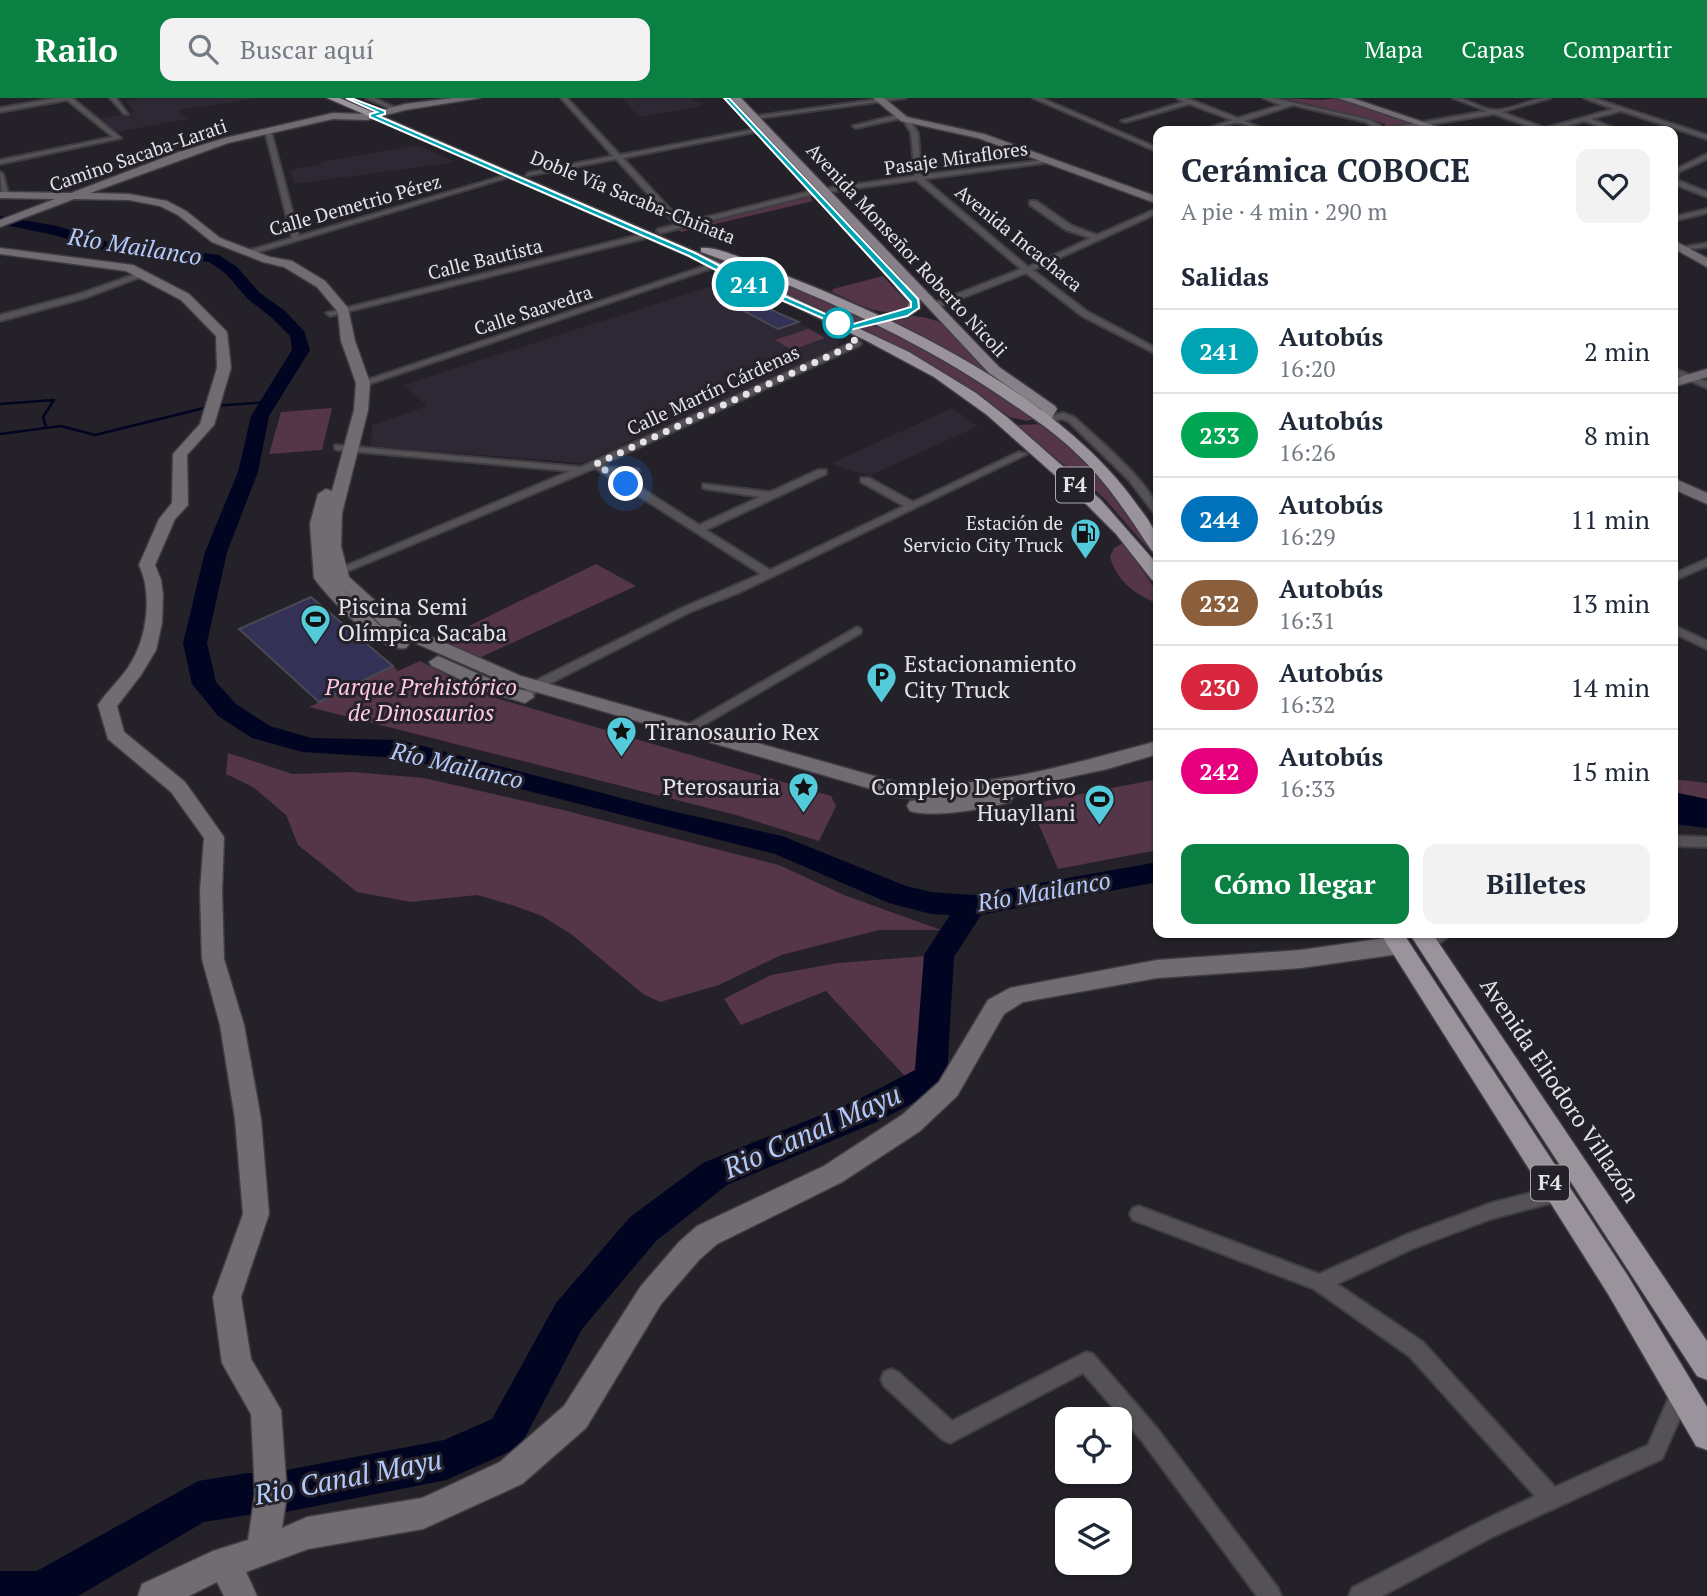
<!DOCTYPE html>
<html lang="es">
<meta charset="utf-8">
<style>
:root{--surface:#fff;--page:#f2f2f3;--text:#1f2937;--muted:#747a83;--line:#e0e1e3;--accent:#0b8043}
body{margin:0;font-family:"PT Serif",serif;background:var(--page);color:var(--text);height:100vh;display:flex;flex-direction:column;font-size:26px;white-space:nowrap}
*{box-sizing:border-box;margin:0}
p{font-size:23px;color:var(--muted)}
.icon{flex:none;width:38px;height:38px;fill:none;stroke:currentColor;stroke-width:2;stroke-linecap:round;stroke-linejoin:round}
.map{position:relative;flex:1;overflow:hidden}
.sheet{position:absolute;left:1153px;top:28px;width:525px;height:812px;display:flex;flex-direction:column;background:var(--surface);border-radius:14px;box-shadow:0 2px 5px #0004}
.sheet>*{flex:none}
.badge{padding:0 14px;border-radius:23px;font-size:24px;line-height:46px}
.tools{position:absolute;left:1055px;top:1309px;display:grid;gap:14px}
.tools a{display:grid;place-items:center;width:77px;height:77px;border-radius:14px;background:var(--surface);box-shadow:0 2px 5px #0004;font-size:35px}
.you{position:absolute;width:35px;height:35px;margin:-18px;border:5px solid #fff;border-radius:50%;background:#1a73e8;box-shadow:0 0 0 10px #1a73e833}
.map>.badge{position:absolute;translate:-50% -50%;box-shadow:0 0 0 4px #fff}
h2{padding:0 28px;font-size:26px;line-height:63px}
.round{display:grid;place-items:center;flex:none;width:74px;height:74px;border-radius:14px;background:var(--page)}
.overview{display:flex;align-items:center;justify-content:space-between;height:119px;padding:0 28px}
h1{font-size:33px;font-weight:600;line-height:52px}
.action{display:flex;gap:14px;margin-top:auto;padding:14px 28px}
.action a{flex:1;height:80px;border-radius:14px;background:var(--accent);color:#fff;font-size:28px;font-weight:600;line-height:80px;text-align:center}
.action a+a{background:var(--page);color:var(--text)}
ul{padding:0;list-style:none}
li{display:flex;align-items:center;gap:21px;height:84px;padding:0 28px;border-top:2px solid var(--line)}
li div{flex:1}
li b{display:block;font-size:26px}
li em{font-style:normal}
li .badge{min-width:77px;font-weight:700;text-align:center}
header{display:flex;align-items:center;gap:42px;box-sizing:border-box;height:98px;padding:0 35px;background:var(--accent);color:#fff}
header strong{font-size:33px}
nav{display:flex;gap:38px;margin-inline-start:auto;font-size:24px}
.search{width:490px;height:63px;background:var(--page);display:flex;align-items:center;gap:18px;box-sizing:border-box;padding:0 24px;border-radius:14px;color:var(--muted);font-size:26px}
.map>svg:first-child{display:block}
.built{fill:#2e2835}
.green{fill:#553548}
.water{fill:#010522}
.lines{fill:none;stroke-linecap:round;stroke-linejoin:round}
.stream{stroke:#010522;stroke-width:2.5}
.river{fill:#010522;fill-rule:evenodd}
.building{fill:#343157;stroke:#494953;stroke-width:2}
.street-casing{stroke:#3f3c44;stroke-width:4}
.secondary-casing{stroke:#3f3c44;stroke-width:3}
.primary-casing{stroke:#3f3c44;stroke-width:3}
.highway-casing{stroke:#3f3c44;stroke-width:3}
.street{fill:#555255;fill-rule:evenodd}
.secondary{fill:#716c72;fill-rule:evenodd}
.primary{fill:#878088;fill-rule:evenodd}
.highway{fill:#9b939b;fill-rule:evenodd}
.line{fill:#00a3b4;stroke:#fff;stroke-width:2}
.walk{stroke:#e5e3e9;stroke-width:7;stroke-dasharray:0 12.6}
.stop-dot{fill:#fff;stroke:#00a3b4;stroke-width:3.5}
.labels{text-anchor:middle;stroke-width:6;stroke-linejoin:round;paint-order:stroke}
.far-street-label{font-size:19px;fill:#e5e3e9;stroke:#242129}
.far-poi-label{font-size:19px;fill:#e5e3e9;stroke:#242129;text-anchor:end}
.shield{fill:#242129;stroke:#aba9af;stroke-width:2}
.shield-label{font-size:21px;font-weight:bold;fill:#e5e3e9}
.poi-label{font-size:23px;fill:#e5e3e9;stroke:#242129;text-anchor:start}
.park-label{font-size:23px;font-style:italic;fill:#ffc6e7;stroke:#242129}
.street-label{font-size:23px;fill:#e5e3e9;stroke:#242129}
.water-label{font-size:24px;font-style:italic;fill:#b3cafd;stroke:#242129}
.near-water-label{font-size:28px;font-style:italic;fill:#b3cafd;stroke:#242129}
</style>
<header>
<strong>Railo</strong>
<div class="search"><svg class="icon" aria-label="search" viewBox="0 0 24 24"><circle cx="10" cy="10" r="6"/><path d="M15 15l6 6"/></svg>Buscar aquí</div>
<nav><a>Mapa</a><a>Capas</a><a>Compartir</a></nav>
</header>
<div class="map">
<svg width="1707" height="1498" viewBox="0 0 1707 1498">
<rect width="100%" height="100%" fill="#242129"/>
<!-- built -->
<g class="built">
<path d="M141,0H259L178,12L188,21L116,34L100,21L135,14L125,3Z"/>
<path d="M622,0H701L693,1L702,8L639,19Z"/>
<path d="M417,47L456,64L295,86L290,72L323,65L320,64Z"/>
<path d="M715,187L839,243L838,248L582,365L371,348L372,327L427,308L403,287Z"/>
<path d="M952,310L978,328L869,378L830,366Z"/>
</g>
<!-- green -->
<g class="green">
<path d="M1283,0L1322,2L1336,0L1413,25L1384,31L1385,26L1373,22Z"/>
<path d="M810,99L813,103L681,134L678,131Z"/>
<path d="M699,153L756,172L869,221L850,226L696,154Z"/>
<path d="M883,178L908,205L907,209C882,223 856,204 832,194L833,191Z"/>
<path d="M907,218C959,217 964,255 998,283C1011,294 1027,300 1042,308L1043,316L888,222Z"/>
<path d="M864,227C902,226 1001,298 1036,320L1027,323L1010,319L973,293L857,230Z"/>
<path d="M808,231L825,240L792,252L775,242Z"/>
<path d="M332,310L322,352L269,356L281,314Z"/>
<path d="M1043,326L1091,369L1118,400L1158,462L1103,399L1016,327Z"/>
<path d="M1123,445L1158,495V506C1134,495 1118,485 1110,459L1114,450Z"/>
<path d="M596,466L636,488L479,560L440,542Z"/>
<path d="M420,563L489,598L831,698L836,708L819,743L736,717L309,609L393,568L398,573Z"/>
<path d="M228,655L293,676L353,674L424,680L563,712L779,767L844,797L941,832H879L781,857L719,887L660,904L643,896L571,836L542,818L512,807L477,797L411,804L357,794L298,747L286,717L253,689L226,676Z"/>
<path d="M1158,681V752L1058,771L1030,706Z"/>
<path d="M1673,681L1707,685V701L1673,694Z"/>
<path d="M939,857L931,979L914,988L826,893L741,927L724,901L771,877L838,865Z"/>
</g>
<!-- water -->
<path class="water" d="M1673,694L1707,701V730L1673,726Z"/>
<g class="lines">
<!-- stream -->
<g class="stream">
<path d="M0,306L54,302L43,319L46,329"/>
<path d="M0,336L61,328L95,337L212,308L269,304"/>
</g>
<!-- river -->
<path class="river" d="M0,118L57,128L108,144L219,157L237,169L260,195L285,213L304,233L310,252L269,318L258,374L227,454L207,545L216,584L236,606L270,628L311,640L400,642L663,711L782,738L906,788L931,794L972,797L1158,764V784L981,817L954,859L947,979L943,989L879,1023L727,1087L656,1143L582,1231L520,1349L446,1382L271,1417H248L204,1424L78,1498H0V1473H37L198,1383L248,1375H271L444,1342L492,1321L556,1205L630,1119L703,1065L855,1003L915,972L924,857L950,817L931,816L889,805L775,756L400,660L302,654L252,640L218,618L192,586L183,545L205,454L238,374L251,318L292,252L290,238L273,221L248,201L225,175L209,164L106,153L54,137L0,126Z"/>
</g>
<!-- building -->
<g class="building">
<path d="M762,207L778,215L799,224L778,231L744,213Z"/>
<path d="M311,499L393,568L319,604L239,531Z"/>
</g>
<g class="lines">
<defs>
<g id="street">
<path d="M57,0H72L121,40L0,66V62L113,39L67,2L0,14V10Z"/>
<path d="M110,0H116L128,16H124Z"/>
<path d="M366,0H374L398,11L393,12Z"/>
<path d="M561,0H567L620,57L767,29L765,32L623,60L683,125L815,92L915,78L911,35L902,20L856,30L853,28L901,16L913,27L918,35L921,77L1053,61L1051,64L924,81L1028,169L1091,140L1066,132L1030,107V103H1036L1072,128L1097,137L1158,110V115L1033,172L1088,214L1158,251V257L1082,218L1026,175L937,210H931V206L1021,171L916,82L815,96L661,135L657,133L658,131L676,127L616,61L526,78L528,75L613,58Z"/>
<path d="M888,0H906L745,22L742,20Z"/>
<path d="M1033,0H1041L1158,50V54Z"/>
<path d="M1177,0H1186L1238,20L1281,7L1263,0H1272L1370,22L1381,28V31L1487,13L1453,0C1468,0 1481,12 1496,12C1514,12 1531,0 1550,0L1501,14L1545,30L1614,11L1584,0H1593L1707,37V41L1621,13L1591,21L1621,33H1613L1584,23L1550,33H1542L1494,16L1390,33H1373L1375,30L1366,24L1293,7L1244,23L1268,33C1257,33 1245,24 1235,25C1223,27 1213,33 1201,33L1232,22L1189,6L1126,24L1121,23L1184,4Z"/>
<path d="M268,31L271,33L299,138L507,77L512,78L249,157L245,155L246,153L292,140L265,33Z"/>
<path d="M1707,56V61L1679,74L1677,82L1707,94V99L1673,86L1674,72Z"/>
<path d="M0,74L3,76L9,99L2,97Z"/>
<path d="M1707,111V115L1673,123V119Z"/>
<path d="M647,135L651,137L650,139L330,218L326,215Z"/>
<path d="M1707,145V149L1682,152L1678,150Z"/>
<path d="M711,166L718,168L366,287L358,285Z"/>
<path d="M139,175L146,177L85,200L0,223V217L79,196Z"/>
<path d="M857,242L861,245L860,247L603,366L608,369L638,371L639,373L634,376L618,375L699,427L760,399L707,391L703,390V386L770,394L818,372H826V376L706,432L770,472L904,408L861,384V380H869L913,404L1019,354L1027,356L738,495L690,514L539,591L528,602L524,603L518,599L531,585L682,510L761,476L595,370L334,479H326L324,477L570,373L338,352L335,351V347L581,369Z"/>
<path d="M1673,270L1707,284V290L1673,276Z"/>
<path d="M1063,315L1074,319C1094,338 1158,390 1158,416L1154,415L1128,381L1068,323L1062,321L1044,325L1039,322Z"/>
<path d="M1707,461V468L1673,483V476Z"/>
<path d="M1673,527L1707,543V551L1673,535Z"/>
<path d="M857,529L861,531V535L690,635H680L679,632Z"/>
<path d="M1673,738L1707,739V749L1673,748Z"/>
<path d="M1431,835H1451C1446,843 1430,851 1421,848L1419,844L1421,840Z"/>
<path d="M1557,1088L1563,1090L1566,1096L1563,1102L1491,1121L1414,1150L1337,1186L1423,1244L1555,1389L1648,1347L1674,1288L1681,1285L1688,1288L1691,1295L1662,1361L1492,1439L1382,1498H1349L1352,1490L1478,1425L1535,1398L1409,1258L1314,1191L1133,1122L1130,1116L1133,1110L1139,1108L1319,1176L1408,1136L1491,1105Z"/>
<path d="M1086,1254L1093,1256L1156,1329L1278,1490L1281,1498H1257L1142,1343L1083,1275L950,1345L943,1342L884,1288L881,1281L884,1274L891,1271L898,1274L952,1323Z"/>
</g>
<g id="secondary">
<path d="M453,0H480L405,12L367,22L333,21L228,45L90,95L129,96L167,103L186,113L220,140L270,159L292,163L325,183L348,210L355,243L370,285L368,312L342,415L341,448L349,479L393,519L411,530L521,578L899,685C987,693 1074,665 1158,643V656L1107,671L1005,693L1013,699L1010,704C984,711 935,720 910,713L907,708L910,703L926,701L899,699L509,586L399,538L381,527L339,487L378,526L409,546L406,550C381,556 328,500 314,480L310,426L318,396L326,391L332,393L354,312L356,285L341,243L338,214L317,189L284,169L263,164L212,144L178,117L160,108L129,102L74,101L0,129V122L55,101L0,100V94L71,95L176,55L225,40L333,15L367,16L405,6Z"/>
<path d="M873,0H884L907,19L984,36L1158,99V106L978,40L901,23Z"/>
<path d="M1338,0H1352L1450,33H1436Z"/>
<path d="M1673,142L1707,160V169L1673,150Z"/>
<path d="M0,150L133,167L189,196L227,234L231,270L214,327L187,357L188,407L175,421L155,467L161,482L163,497L162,525L156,552L141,577L117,608L124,634L185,684L224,739L222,793L224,861L244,927L261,1021L269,1116L241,1199L251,1261L281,1312L287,1396L282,1430L307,1419L422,1400L500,1364L564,1308L641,1188L679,1144L697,1128L824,1068L902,1017L939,984L988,902L1010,890L1157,862L1301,852L1399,838L1407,841L1410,847L1407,853L1399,856L1301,870L1157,880L1023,904L1004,916L957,998L920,1033L842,1084L717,1146L699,1162L661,1206L586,1330L522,1386L423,1431L308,1451L246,1474L257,1498H224L217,1484L189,1498H138L142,1486L213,1453L248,1442L255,1396L251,1316L222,1265L213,1199L243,1116L235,1021L220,927L202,861L200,793L204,740L171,694L108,641L98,607C107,593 120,582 129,568C147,541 153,496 139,467L159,421L172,405L173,356L200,326L217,270L216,238L181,202L126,173L0,156Z"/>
<path d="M1707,271V279L1673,289V281Z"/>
<path d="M1673,380L1707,395V406L1673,391Z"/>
<path d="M438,558L499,585L532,595L534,599L525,605L485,593L432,568L429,564Z"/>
</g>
<path id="primary" d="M731,0H741L999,269L1055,308L1057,311L1049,325H1039L1037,322L1042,312L989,275L920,201V210L908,219L873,225V219L900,213L908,208L909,204L896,189L906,186Z"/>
<g id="highway">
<path d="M327,0H340L696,154L909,254L976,295L1008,320L1101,402L1158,467V483L1152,482L1116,436L1076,396L987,317L934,279L865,242L688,158Z"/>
<path d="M701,150C717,147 754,166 771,172C893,218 1057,296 1135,404C1148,422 1158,431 1158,455L1152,453C1129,419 1108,385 1078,357C1055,334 1028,317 1002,299C909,236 807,192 701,154Z"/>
<path d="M1380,835H1403L1628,1178L1707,1309V1352L1696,1348L1608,1196Z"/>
<path d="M1409,835H1432L1707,1243V1282L1697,1278Z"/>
</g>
</defs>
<!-- street casing -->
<use href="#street" class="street-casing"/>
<!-- secondary casing -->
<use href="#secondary" class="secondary-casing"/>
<!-- primary casing -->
<use href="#primary" class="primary-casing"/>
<!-- highway casing -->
<use href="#highway" class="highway-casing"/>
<!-- street -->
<use href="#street" class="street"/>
<!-- secondary -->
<use href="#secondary" class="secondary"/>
<!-- primary -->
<use href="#primary" class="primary"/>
<!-- highway -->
<use href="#highway" class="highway"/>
</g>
<!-- line -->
<path class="line" d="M346,0H351L385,13V16L378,18L695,155L739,178L850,227L911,209V204L724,0H729L918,201L919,210L907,218L850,232L733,181L689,158L370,19V16L377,14Z"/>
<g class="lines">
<!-- walk -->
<path class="walk" d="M626,386L596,366L857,245L838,225"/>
</g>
<!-- icons -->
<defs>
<symbol id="fuel-pin" viewBox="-11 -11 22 30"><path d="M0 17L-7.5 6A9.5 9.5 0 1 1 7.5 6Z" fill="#53cbdb" stroke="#242129"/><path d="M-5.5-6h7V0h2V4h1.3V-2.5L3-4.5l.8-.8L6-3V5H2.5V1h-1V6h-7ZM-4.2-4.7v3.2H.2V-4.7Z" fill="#111"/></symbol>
<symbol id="stadium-pin" viewBox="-11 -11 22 30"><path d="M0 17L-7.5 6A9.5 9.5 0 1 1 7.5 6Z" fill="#53cbdb" stroke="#242129"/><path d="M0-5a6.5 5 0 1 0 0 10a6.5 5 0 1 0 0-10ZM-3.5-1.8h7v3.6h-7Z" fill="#111"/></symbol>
<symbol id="parking-pin" viewBox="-11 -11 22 30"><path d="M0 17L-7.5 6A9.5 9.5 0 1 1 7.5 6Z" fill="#53cbdb" stroke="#242129"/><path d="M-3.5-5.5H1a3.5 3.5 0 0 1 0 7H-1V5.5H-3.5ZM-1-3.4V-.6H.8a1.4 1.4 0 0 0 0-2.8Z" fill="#111"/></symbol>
<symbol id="sight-pin" viewBox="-11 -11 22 30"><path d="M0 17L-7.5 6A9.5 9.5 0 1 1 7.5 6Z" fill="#53cbdb" stroke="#242129"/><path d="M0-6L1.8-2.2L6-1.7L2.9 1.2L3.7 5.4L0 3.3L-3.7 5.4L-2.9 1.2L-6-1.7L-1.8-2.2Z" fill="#111"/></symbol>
</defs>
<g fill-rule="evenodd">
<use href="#fuel-pin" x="1068" y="418" width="35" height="47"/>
<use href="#stadium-pin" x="298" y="504" width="35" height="47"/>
<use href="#parking-pin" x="864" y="562" width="35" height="47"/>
<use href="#sight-pin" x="604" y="616" width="35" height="47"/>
<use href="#sight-pin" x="786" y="672" width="35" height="47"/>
<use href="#stadium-pin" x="1082" y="684" width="35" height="47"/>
</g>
<!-- markers -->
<circle class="stop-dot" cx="838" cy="225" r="14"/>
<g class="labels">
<!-- far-street labels -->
<g class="far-street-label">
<text transform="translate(138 57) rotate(-19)" y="7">Camino Sacaba-Larati</text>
<text transform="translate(956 60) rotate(-8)" y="7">Pasaje Miraflores</text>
<text transform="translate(633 99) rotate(22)" y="7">Doble Vía Sacaba-Chiñata</text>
<text transform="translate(355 107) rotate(-16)" y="7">Calle Demetrio Pérez</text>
<text transform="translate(1019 140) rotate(39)" y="7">Avenida Incachaca</text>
<text transform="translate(907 152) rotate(47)" y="7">Avenida Monseñor Roberto Nicoli</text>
<text transform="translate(485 161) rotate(-14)" y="7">Calle Bautista</text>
<text transform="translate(533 212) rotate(-18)" y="7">Calle Saavedra</text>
<text transform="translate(713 292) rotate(-25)" y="7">Calle Martín Cárdenas</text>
</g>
<!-- far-poi labels -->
<g class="far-poi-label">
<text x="1063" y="432">Estación de<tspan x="1063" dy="22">Servicio City Truck</tspan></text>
</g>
<!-- shield labels -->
<g class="shield">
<rect x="1056" y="369.5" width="38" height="35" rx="5"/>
<rect x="1531" y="1067.5" width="38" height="35" rx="5"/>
</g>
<g class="shield-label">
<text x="1075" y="394">F4</text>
<text x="1550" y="1092">F4</text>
</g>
<!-- poi labels -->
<g class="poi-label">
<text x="338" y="517">Piscina Semi<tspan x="338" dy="26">Olímpica Sacaba</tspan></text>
<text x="904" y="574">Estacionamiento<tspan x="904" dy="26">City Truck</tspan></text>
<text x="645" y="642">Tiranosaurio Rex</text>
<text x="780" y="697" text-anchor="end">Pterosauria</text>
<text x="1076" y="697" text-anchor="end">Complejo Deportivo<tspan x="1076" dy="26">Huayllani</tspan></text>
</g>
<!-- park labels -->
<g class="park-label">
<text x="421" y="597">Parque Prehistórico<tspan x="421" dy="26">de Dinosaurios</tspan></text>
</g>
<!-- street labels -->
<g class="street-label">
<text transform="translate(1560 992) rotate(56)" y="8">Avenida Eliodoro Villazón</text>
</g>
<!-- water labels -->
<g class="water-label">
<text transform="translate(135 149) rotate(9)" y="8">Río Mailanco</text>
<text transform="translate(457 668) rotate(13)" y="8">Río Mailanco</text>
<text transform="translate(1044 794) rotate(-10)" y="8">Río Mailanco</text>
</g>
<!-- near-water labels -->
<g class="near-water-label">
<text transform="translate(812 1033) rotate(-24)" y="10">Rio Canal Mayu</text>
<text transform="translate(348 1379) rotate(-11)" y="10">Rio Canal Mayu</text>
</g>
</g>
</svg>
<div class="tools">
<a><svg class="icon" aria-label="locate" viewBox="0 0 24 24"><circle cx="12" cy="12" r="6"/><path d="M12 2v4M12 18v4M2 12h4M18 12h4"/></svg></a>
<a><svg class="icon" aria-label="layers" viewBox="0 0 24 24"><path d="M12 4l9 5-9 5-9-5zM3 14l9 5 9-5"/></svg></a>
</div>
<div class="you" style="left:626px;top:386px"></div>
<b class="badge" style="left:750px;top:186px;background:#00a3b4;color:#fff">241</b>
<section class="sheet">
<div class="overview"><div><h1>Cerámica COBOCE</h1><p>A pie · 4 min · 290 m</p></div><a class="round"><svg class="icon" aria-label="heart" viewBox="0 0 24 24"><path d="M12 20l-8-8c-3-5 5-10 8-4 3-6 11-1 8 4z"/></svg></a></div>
<h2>Salidas</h2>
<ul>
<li><span class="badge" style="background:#00a3b4;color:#fff">241</span><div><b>Autobús</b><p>16:20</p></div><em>2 min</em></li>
<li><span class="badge" style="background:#00a651;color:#fff">233</span><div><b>Autobús</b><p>16:26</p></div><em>8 min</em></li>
<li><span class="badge" style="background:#0072bc;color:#fff">244</span><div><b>Autobús</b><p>16:29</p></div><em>11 min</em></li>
<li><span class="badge" style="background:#8b5e3c;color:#fff">232</span><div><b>Autobús</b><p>16:31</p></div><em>13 min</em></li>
<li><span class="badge" style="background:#d7263d;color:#fff">230</span><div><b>Autobús</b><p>16:32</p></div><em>14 min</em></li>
<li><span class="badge" style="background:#e6007e;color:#fff">242</span><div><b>Autobús</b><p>16:33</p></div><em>15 min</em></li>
</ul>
<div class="action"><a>Cómo llegar</a><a>Billetes</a></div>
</section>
</div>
